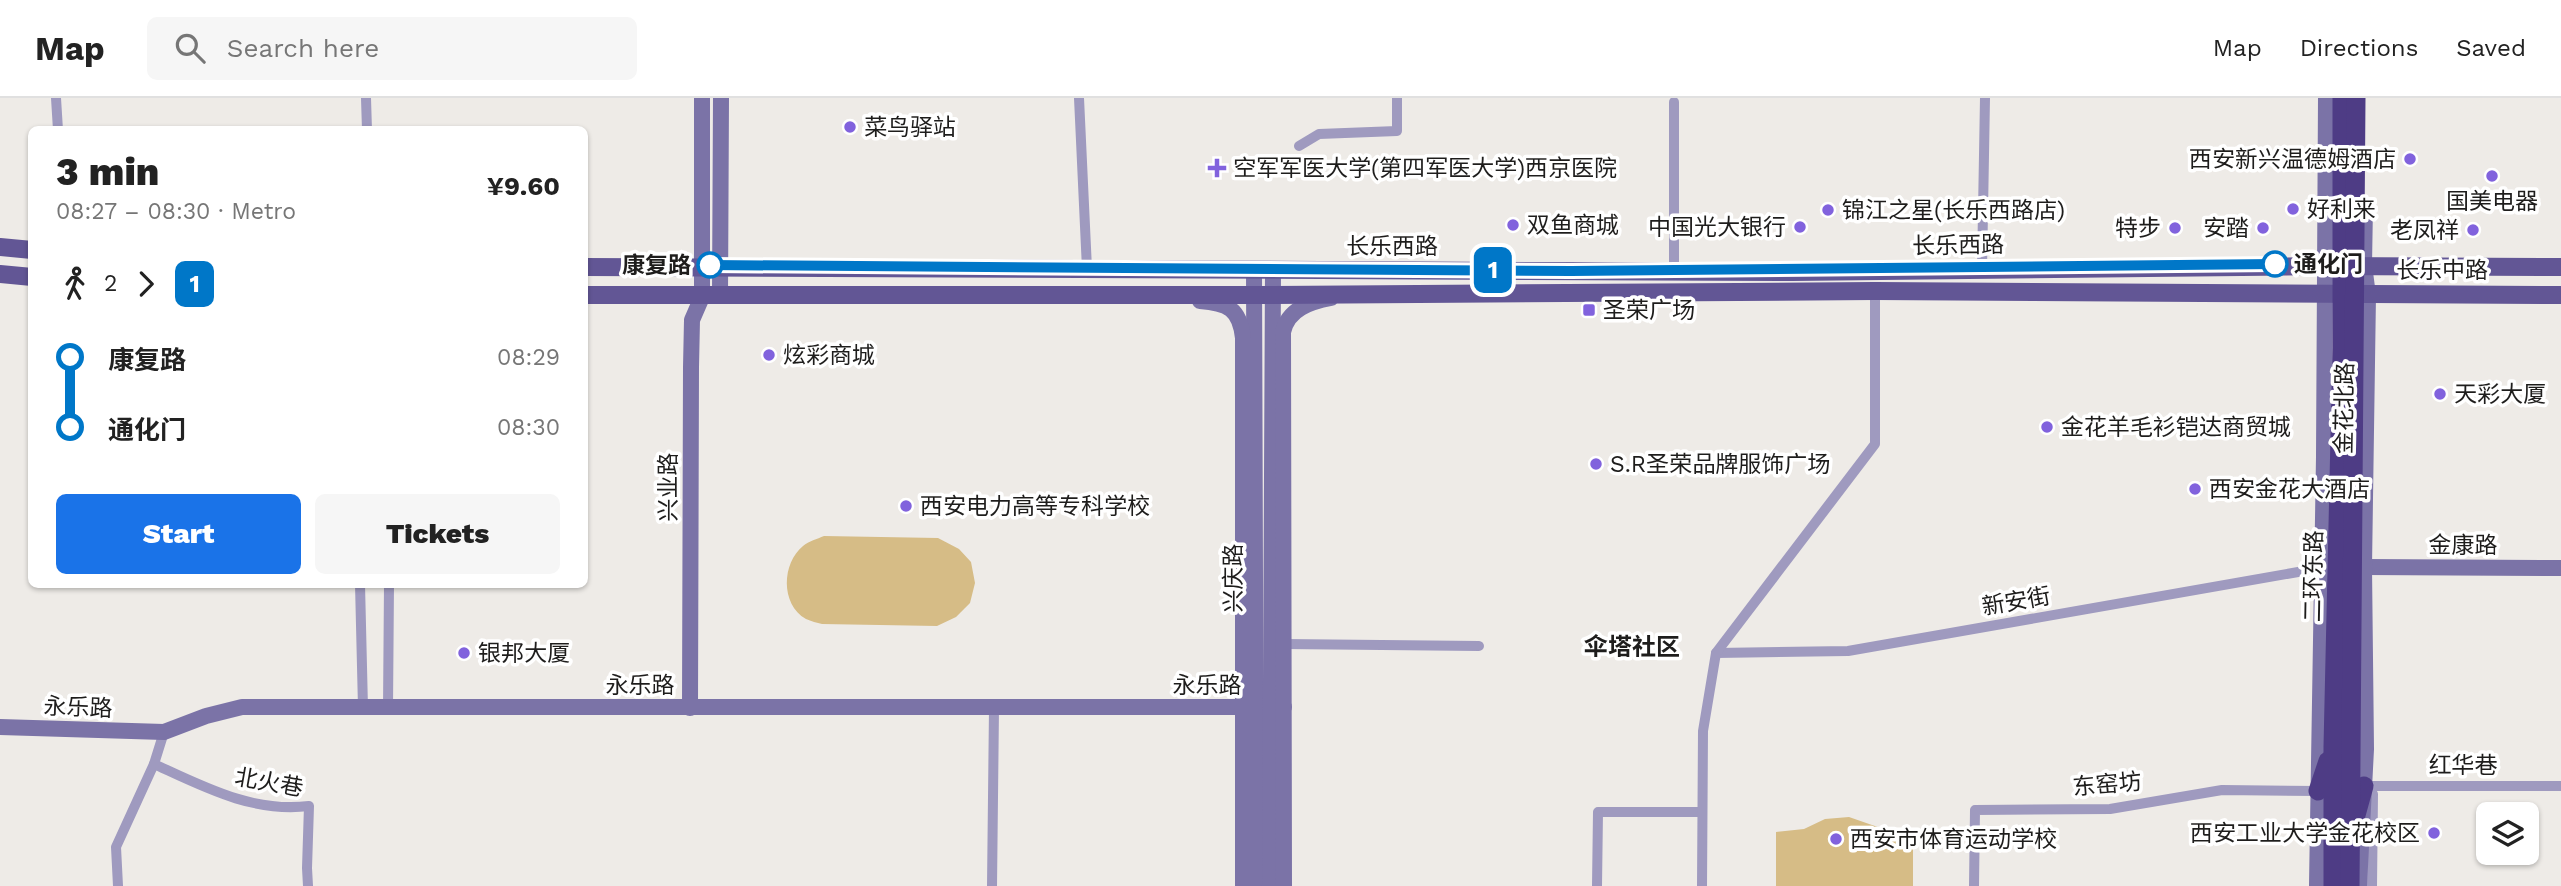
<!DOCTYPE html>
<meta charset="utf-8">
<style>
:root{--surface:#fff;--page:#f6f6f6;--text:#222;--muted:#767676;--line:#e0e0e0;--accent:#1a73e8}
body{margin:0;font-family:"Work Sans","Noto Sans SC",sans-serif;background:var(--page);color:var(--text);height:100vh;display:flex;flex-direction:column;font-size:26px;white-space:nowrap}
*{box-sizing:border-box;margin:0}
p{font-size:23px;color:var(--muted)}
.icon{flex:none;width:38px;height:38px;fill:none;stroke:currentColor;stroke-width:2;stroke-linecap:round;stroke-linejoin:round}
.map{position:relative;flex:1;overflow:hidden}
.sheet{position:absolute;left:28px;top:28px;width:560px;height:462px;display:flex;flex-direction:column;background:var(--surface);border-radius:10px;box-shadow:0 2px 5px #0004}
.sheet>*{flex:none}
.badge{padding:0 14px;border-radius:10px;font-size:24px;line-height:46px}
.buttons{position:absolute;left:2476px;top:704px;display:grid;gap:14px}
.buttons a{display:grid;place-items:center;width:63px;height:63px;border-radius:10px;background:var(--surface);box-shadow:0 2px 5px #0004;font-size:35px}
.map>.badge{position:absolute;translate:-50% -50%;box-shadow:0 0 0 4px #fff}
.legs{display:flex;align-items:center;gap:10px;height:77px;padding:0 28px;font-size:23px}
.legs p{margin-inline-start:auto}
.overview{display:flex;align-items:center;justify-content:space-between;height:119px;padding:0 28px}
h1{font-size:38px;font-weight:800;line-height:52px}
.primary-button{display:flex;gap:14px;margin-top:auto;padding:14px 28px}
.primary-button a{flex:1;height:80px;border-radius:10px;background:var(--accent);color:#fff;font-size:28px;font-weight:800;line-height:80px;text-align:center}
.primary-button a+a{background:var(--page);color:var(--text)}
ul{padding:0 28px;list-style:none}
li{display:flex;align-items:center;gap:24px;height:70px;font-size:26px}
li i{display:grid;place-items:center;width:10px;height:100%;margin:0 9px;background:currentColor}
li i::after{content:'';width:18px;height:18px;margin:-9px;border:5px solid;border-radius:50%;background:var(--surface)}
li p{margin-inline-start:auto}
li:first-child i{background:linear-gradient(#0000 50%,currentColor 0)}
li:last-child i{background:linear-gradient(currentColor 50%,#0000 0)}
header{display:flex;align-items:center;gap:42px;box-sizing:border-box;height:98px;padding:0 35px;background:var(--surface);border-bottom:2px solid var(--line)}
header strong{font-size:33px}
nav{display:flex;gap:38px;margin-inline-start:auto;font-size:24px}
.search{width:490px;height:63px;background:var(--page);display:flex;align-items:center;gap:18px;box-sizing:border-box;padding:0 24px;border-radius:10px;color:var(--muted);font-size:26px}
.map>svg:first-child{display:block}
.green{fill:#d6bc86}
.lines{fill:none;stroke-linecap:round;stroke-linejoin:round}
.street{stroke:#9f9abf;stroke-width:10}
.secondary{stroke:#7b73a7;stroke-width:16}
.primary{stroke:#625695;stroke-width:18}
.highway{stroke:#4e3c85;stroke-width:19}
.line-1-casing{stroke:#fff;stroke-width:16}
.line-1{stroke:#0077c8;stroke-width:10}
.poi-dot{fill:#8162dd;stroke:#fff;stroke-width:2.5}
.stop-1-dot{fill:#fff;stroke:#0077c8;stroke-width:3.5}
.labels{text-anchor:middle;stroke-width:7;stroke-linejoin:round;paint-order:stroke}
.poi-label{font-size:23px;fill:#1e1d1c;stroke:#fff;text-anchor:start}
.street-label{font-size:23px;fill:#1e1d1c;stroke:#fff}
.stop-label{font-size:23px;font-weight:bold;fill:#1e1d1c;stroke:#fff;text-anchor:start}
.neighbourhood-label{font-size:24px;font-weight:bold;fill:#1e1d1c;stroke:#fff}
</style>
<header>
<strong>Map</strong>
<div class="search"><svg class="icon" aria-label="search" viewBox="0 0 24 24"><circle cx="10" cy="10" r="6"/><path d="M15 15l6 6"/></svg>Search here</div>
<nav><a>Map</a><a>Directions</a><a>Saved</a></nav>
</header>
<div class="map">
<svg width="2561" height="788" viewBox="0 0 2561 788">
<rect width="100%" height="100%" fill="#eeebe7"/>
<!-- green -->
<g class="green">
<path d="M824,438L938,440L959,451L971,464L975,485L970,505L956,519L937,528L822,526C817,525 811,523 806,521C780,506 782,465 803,448C809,443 817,441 824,438Z"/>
<path d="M1849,719L1895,735L1913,751V788H1776V734L1804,731L1825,721Z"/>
</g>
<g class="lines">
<!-- street -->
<g class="street">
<path d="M56,0L58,32"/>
<path d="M366,0L367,32"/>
<path d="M1079,0L1087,171"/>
<path d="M1674,4V173"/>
<path d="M1299,48L1319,36L1397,33V0"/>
<path d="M1982,171L1985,0"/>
<path d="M360,486L363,610"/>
<path d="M1284,546L1479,548"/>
<path d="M1716,555L1848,553L2321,470"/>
<path d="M388,610L389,486"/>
<path d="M154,666C204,689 253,715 309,708L307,770L308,788"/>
<path d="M2364,688H2561"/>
<path d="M2364,688L2373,696L2372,788"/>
<path d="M118,788L116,749L154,666L164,634"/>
<path d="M992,788L994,610"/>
<path d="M1597,788L1598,714H1702"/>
<path d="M1702,788L1703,633L1716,555L1875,346V193"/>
<path d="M1974,788L1975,712L2110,711L2222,692L2318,693"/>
</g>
<!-- secondary -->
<g class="secondary">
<path d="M1254,171L1256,788"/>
<path d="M720,198L721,0"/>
<path d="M1200,203C1228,205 1240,211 1243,240V788"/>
<path d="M2364,469L2561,470"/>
<path d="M690,610L691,269L692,222L702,199V0"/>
<path d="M0,629L164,634L206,618L242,609H1284"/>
<path d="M1270,788L1273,172"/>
<path d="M1284,788L1283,234C1288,211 1310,204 1331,200"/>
<path d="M2317,788L2324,359L2326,0"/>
<path d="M2359,788L2366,651L2364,469L2368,197L2364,167L2365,108"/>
</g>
<!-- primary -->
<g class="primary">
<path d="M0,149L32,152"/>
<path d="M584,169L1793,174L2325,168L2561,169"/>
<path d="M0,176L32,179"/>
<path d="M584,197H1273L1875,193L2561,197"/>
</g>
<!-- highway -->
<g class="highway">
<path d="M2318,693L2328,663"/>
<path d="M2356,717L2364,688"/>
<path d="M2333,788V649L2342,250V0"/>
<path d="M2350,788L2356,0"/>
</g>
</g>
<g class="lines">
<defs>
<path id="line-1" d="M710,167L1571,173L2275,166"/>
</defs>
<!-- line-1 casing -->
<use href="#line-1" class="line-1-casing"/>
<!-- line-1 -->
<use href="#line-1" class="line-1"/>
</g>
<!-- markers -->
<g class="poi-dot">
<circle cx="850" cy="29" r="7"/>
<circle cx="2410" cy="61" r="7"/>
<path d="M1213.5 59.5h7v7h7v7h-7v7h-7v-7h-7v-7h7z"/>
<circle cx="2492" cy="78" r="7"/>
<circle cx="2293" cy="111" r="7"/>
<circle cx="1828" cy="112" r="7"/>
<circle cx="1513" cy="127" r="7"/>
<circle cx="1800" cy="129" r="7"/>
<circle cx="2175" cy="130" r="7"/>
<circle cx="2263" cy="130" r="7"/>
<circle cx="2473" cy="132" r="7"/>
<rect x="1582" y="205" width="14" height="14" rx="3.5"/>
<circle cx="769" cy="257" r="7"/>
<circle cx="2440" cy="296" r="7"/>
<circle cx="2047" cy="329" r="7"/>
<circle cx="1596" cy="366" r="7"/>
<circle cx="2195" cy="391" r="7"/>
<circle cx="906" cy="408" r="7"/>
<circle cx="464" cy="555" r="7"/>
<circle cx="2434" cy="735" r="7"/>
<circle cx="1836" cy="741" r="7"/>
</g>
<g class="stop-1-dot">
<circle cx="2275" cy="166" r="12"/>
<circle cx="710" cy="167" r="12"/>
</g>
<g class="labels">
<!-- poi labels -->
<g class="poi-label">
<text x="864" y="37">菜鸟驿站</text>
<text x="2396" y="69" text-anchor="end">西安新兴温德姆酒店</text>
<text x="1233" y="78">空军军医大学(第四军医大学)西京医院</text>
<text x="2492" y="111" text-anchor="middle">国美电器</text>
<text x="2307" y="119">好利来</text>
<text x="1842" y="120">锦江之星(长乐西路店)</text>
<text x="1527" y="135">双鱼商城</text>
<text x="1786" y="137" text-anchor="end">中国光大银行</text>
<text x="2161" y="138" text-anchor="end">特步</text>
<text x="2249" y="138" text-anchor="end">安踏</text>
<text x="2459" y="140" text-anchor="end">老凤祥</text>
<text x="1603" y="220">圣荣广场</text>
<text x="783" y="265">炫彩商城</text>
<text x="2454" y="304">天彩大厦</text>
<text x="2061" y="337">金花羊毛衫铠达商贸城</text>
<text x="1610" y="374">S.R圣荣品牌服饰广场</text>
<text x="2209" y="399">西安金花大酒店</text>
<text x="920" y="416">西安电力高等专科学校</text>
<text x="478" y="563">银邦大厦</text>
<text x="2420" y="743" text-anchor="end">西安工业大学金花校区</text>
<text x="1850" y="749">西安市体育运动学校</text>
</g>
<!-- street labels -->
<g class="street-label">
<text transform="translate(1958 147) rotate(-1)" y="8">长乐西路</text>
<text x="1392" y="156">长乐西路</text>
<text x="2442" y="180">长乐中路</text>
<text transform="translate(2344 310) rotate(-89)" y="8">金花北路</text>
<text transform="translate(668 389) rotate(-90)" y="8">兴业路</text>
<text x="2463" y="455">金康路</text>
<text transform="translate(2313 478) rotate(-89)" y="8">二环东路</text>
<text transform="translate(1233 480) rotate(-90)" y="8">兴庆路</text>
<text transform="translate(2016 503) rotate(-10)" y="8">新安街</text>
<text x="640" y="595">永乐路</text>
<text x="1207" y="595">永乐路</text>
<text transform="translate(78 609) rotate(2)" y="8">永乐路</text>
<text x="2463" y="675">红华巷</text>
<text transform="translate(269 684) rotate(10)" y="8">北火巷</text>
<text transform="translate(2107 686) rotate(-5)" y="8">东窑坊</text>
</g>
<!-- stop labels -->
<g class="stop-label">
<text x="2294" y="174">通化门</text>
<text x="691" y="175" text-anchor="end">康复路</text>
</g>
<!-- neighbourhood labels -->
<g class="neighbourhood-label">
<text x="1632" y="557">伞塔社区</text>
</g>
</g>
</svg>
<div class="buttons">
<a><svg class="icon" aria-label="layers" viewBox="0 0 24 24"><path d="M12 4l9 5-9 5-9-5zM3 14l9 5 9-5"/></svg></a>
</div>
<b class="badge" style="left:1493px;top:172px;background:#0077c8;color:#fff">1</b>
<section class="sheet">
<div class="overview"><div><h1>3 min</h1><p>08:27 – 08:30 · Metro</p></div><b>¥9.60</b></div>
<div class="legs"><svg class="icon" aria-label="walk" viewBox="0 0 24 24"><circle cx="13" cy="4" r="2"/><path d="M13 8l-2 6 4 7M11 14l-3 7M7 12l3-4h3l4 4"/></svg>2<svg class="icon" aria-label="forward" viewBox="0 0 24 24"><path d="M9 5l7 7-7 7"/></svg><b class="badge" style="background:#0077c8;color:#fff">1</b></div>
<ul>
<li><i style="color:#0077c8"></i><b>康复路</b><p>08:29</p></li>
<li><i style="color:#0077c8"></i><b>通化门</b><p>08:30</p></li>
</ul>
<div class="primary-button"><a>Start</a><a>Tickets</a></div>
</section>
</div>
